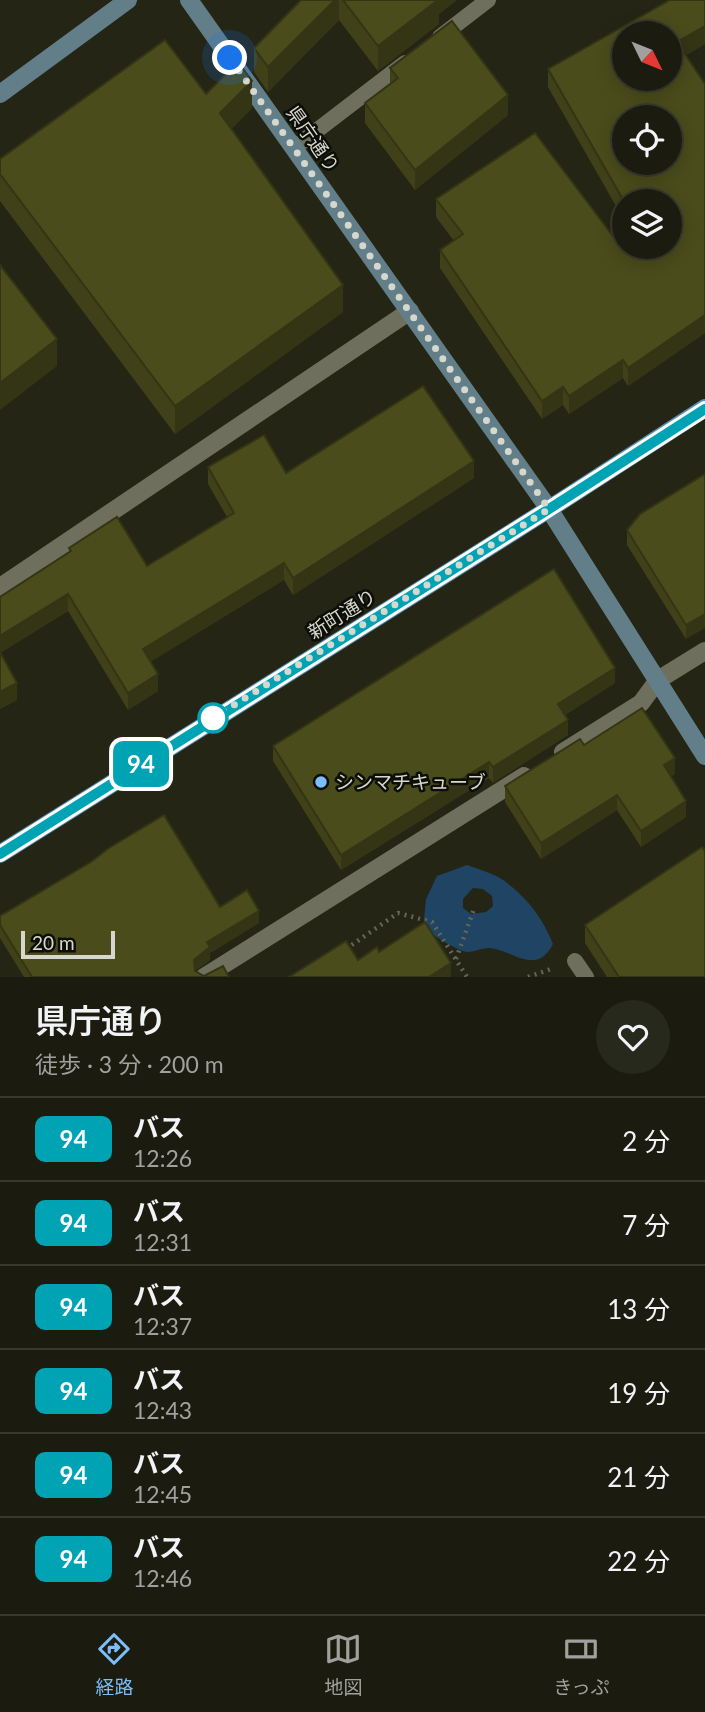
<!DOCTYPE html>
<html lang="ja">
<meta charset="utf-8">
<style>
:root{--surface:#1b1c0f;--page:#28291d;--text:#f1f3f6;--muted:#a0a19e;--line:#393a2f;--accent:#7cbef9}
body{margin:0;font-family:Lato,"Noto Sans JP",sans-serif;background:var(--page);color:var(--text);height:100vh;display:flex;flex-direction:column;font-size:26px;white-space:nowrap}
*{box-sizing:border-box;margin:0}
p{font-size:23px;color:var(--muted)}
.icon{flex:none;width:38px;height:38px;fill:none;stroke:currentColor;stroke-width:2;stroke-linecap:round;stroke-linejoin:round}
.map{position:relative;height:977px;overflow:hidden}
.drawer{display:flex;flex-direction:column;background:var(--surface);flex:1}
.drawer>*{flex:none}
.badge{padding:0 14px;border-radius:10px;font-size:24px;line-height:46px}
.needle{width:46px;rotate:133deg}
.tools{position:absolute;left:612px;top:21px;display:grid;gap:14px}
.tools a{display:grid;place-items:center;width:70px;height:70px;border-radius:50%;background:var(--surface);box-shadow:0 4px 18px #0003,0 0 0 2px var(--line);font-size:35px}
.scale{position:absolute;left:21px;bottom:18px;width:94px;box-sizing:border-box;padding-left:7px;border:4px solid #d6d8cd;border-top:0;font-size:19px;line-height:24px;white-space:nowrap;color:#d6d8cd;-webkit-text-stroke:5px #0d0e07;paint-order:stroke}
.you{position:absolute;width:35px;height:35px;margin:-18px;border:5px solid #fff;border-radius:50%;background:#1a73e8;box-shadow:0 0 0 10px #1a73e833}
.map>.badge{position:absolute;translate:-50% -50%;box-shadow:0 0 0 4px #fff}
.round{display:grid;place-items:center;flex:none;width:74px;height:74px;border-radius:37px;background:var(--page)}
.headline{display:flex;align-items:center;justify-content:space-between;height:119px;padding:0 35px}
h1{font-size:33px;font-weight:600;line-height:52px}
ul{padding:0;list-style:none}
li{display:flex;align-items:center;gap:21px;height:84px;padding:0 35px;border-top:2px solid var(--line)}
li div{flex:1}
li b{display:block;font-size:26px}
li em{font-style:normal}
li .badge{min-width:77px;font-weight:700;text-align:center}
.dock{display:flex;justify-content:space-around;align-items:center;height:98px;border-top:2px solid var(--line);background:var(--surface);font-size:19px;color:var(--muted)}
.dock a{display:grid;justify-items:center;gap:4px}
.dock .on{color:var(--accent)}
.map>svg:first-child{display:block}
.water{fill:#1f4464;fill-rule:evenodd}
.lines{fill:none;stroke-linecap:round;stroke-linejoin:round}
.path{stroke:#646556;stroke-width:4.5;stroke-dasharray:2 5;stroke-linecap:butt}
.lane{stroke:#6e6f5c;stroke-width:16}
.street{stroke:#6e6f5c;stroke-width:18}
.secondary{stroke:#627e88;stroke-width:18}
.primary{stroke:#578eb3;stroke-width:18}
.wall{fill:#404118;fill-rule:evenodd}
.shaded-wall{fill:#343514}
.building{fill:#4a4c1c;stroke:#343514;stroke-width:2;fill-rule:evenodd}
.line-casing{stroke:#fff;stroke-width:16}
.line{stroke:#00a3b4;stroke-width:10}
.walk{stroke:#d6d8cd;stroke-width:7;stroke-dasharray:0 12.6}
.stop-dot{fill:#fff;stroke:#00a3b4;stroke-width:3.5}
.poi-dot{fill:#7cbef9;stroke:#0d0e07;stroke-width:2.5}
.labels{text-anchor:middle;stroke-width:5;stroke-linejoin:round;paint-order:stroke}
.street-label{font-size:19px;fill:#d6d8cd;stroke:#0d0e07}
.poi-label{font-size:19px;fill:#d6d8cd;stroke:#0d0e07;text-anchor:start}
</style>
<div class="map">
<svg width="705" height="977" viewBox="0 0 705 977">
<rect width="100%" height="100%" fill="#242514"/>
<!-- water -->
<path class="water" d="M467,865C478,869 493,873 503,880C526,896 543,918 553,944C536,977 513,950 489,948C482,948 474,952 467,952C457,951 434,935 423,929L426,899L437,876ZM473,888L483,889L492,896L493,906L486,912L471,914L463,908V899Z"/>
<g class="lines">
<!-- path -->
<g class="path">
<path d="M346,949L398,913L432,922L467,977"/>
<path d="M456,959L474,909"/>
<path d="M528,977L554,968"/>
</g>
<!-- lane -->
<g class="lane">
<path d="M440,37L488,0"/>
<path d="M294,148L405,63"/>
<path d="M575,961L586,977"/>
</g>
<!-- street -->
<g class="street">
<path d="M0,587L410,311"/>
<path d="M563,752L641,703L658,680L705,651"/>
<path d="M204,977L524,776"/>
</g>
<!-- secondary -->
<g class="secondary">
<path d="M189,0L549,509L705,756"/>
<path d="M0,94L128,0"/>
</g>
<!-- primary -->
<path class="primary" d="M0,854L549,509L705,408"/>
</g>
<!-- wall -->
<g class="wall">
<path d="M301,0H457L439,14V24L378,71L339,20L268,92L254,72V48Z"/>
<path d="M670,0H705V44L686,55L705,84V333L628,386L623,378L569,414L563,405L542,419L440,268V250L454,241L436,217V199L535,133L616,240L625,235V247H670V201H625V222L548,87V69ZM625,33H670V79H625ZM625,117H670V163H625Z"/>
<path d="M390,68L508,115L415,190L365,123V103L390,84Z"/>
<path d="M206,94L252,108L231,129L343,312L175,434L0,201V159Z"/>
<path d="M208,467L286,473L474,478L293,595L284,580L150,662L158,691L128,710L68,611L0,653L17,700L0,709V597L69,552V548L147,566L227,517L208,484Z"/>
<path d="M705,474L686,639L627,545V530Z"/>
<path d="M615,683L565,715L568,735L493,783L489,778L341,870L273,761V746Z"/>
<path d="M584,745L675,774L671,776L686,817L641,847L617,810L541,859L505,802V786Z"/>
<path d="M91,862L220,907L259,923L210,953V960L195,971L204,976L229,977H24L0,938V916Z"/>
<path d="M585,925L705,977H607L585,943Z"/>
</g>
<!-- shaded-wall -->
<g class="shaded-wall">
<path d="M335,0H339V20L268,92V67Z"/>
<path d="M434,0H457L439,14V24L378,71V46Z"/>
<path d="M705,26V44L677,60V42Z"/>
<path d="M252,81V108L220,141V113Z"/>
<path d="M508,95V115L415,190V170Z"/>
<path d="M343,285V312L175,434V406Z"/>
<path d="M705,315V333L628,386V368Z"/>
<path d="M57,339V366L0,410V383Z"/>
<path d="M623,360V378L569,414V396Z"/>
<path d="M563,387V405L542,419V401Z"/>
<path d="M474,461V478L293,595V578Z"/>
<path d="M284,563V580L143,666V649Z"/>
<path d="M68,594V611L0,653V636Z"/>
<path d="M705,614V628L686,639V625Z"/>
<path d="M615,668V683L558,719V704Z"/>
<path d="M158,674V691L128,710V693Z"/>
<path d="M17,683V700L0,709V692Z"/>
<path d="M568,720V735L493,783V767Z"/>
<path d="M675,758V774L664,781V765Z"/>
<path d="M489,762V778L341,870V855Z"/>
<path d="M617,795V810L541,859V843Z"/>
<path d="M686,801V817L641,847V831Z"/>
<path d="M259,911V923L210,953V960L194,972V960L207,942Z"/>
<path d="M451,963V977H429Z"/>
</g>
<!-- building -->
<g class="building">
<path d="M301,0H335L268,67L254,48Z"/>
<path d="M343,0H438L378,46Z"/>
<path d="M670,0H705V26L677,42L705,84V315L628,368L623,360L569,396L563,387L542,401L440,250L463,234L436,199L535,133L616,240L625,235V247H670V201H625V203L548,69ZM625,33H670V79H625ZM625,117H670V163H625Z"/>
<path d="M452,21L508,95L415,170L365,103L398,78L390,68Z"/>
<path d="M165,40L206,94L238,62L252,81L220,113L343,285L175,406L0,174V159Z"/>
<path d="M0,265L57,339L0,383Z"/>
<path d="M423,386L474,461L293,578L284,563L143,649L158,674L128,693L68,594L0,636V597L71,551L69,548L117,517L147,566L234,513L208,467L264,435L286,473Z"/>
<path d="M705,474V614L686,625L627,530L640,514Z"/>
<path d="M554,569L615,668L558,704L568,720L493,767L489,762L341,855L273,746Z"/>
<path d="M0,652L17,683L0,692Z"/>
<path d="M642,708L675,758L664,765L686,801L641,831L617,795L541,843L505,786L580,739L584,745Z"/>
<path d="M164,815L220,907L247,890L259,911L207,942L210,947L194,960L195,971L204,976L223,966L229,977H32L0,925V916L91,862L109,848Z"/>
<path d="M702,847L705,851V977H619L585,925Z"/>
<path d="M425,922L451,963L429,977H289L346,941L358,960L377,947L379,952Z"/>
</g>
<g class="lines">
<defs>
<path id="line" d="M0,854L549,509L705,409"/>
</defs>
<!-- line casing -->
<use href="#line" class="line-casing"/>
<!-- line -->
<use href="#line" class="line"/>
<!-- walk -->
<path class="walk" d="M213,718L549,509L230,58"/>
</g>
<!-- markers -->
<circle class="stop-dot" cx="213" cy="718" r="14"/>
<circle class="poi-dot" cx="321" cy="782" r="7"/>
<g class="labels">
<!-- street labels -->
<g class="street-label">
<text transform="translate(313 139) rotate(55)" y="7">県庁通り</text>
<text transform="translate(342 614) rotate(-32)" y="7">新町通り</text>
</g>
<!-- poi labels -->
<g class="poi-label">
<text x="335" y="789">シンマチキューブ</text>
</g>
</g>
</svg>
<div class="tools">
<a><svg class="needle" viewBox="-14 -14 28 28"><path d="M0-13l5 13h-10z" fill="#e53935"/><path d="M0 13l5-13h-10z" fill="#a0a19e"/></svg></a>
<a><svg class="icon" aria-label="locate" viewBox="0 0 24 24"><circle cx="12" cy="12" r="6"/><path d="M12 2v4M12 18v4M2 12h4M18 12h4"/></svg></a>
<a><svg class="icon" aria-label="layers" viewBox="0 0 24 24"><path d="M12 4l9 5-9 5-9-5zM3 14l9 5 9-5"/></svg></a>
</div>
<div class="scale">20 m</div>
<div class="you" style="left:230px;top:58px"></div>
<b class="badge" style="left:141px;top:764px;background:#00a3b4;color:#fff">94</b>
</div>
<section class="drawer">
<div class="headline"><div><h1>県庁通り</h1><p>徒歩 · 3 分 · 200 m</p></div><a class="round"><svg class="icon" aria-label="heart" viewBox="0 0 24 24"><path d="M12 20l-8-8c-3-5 5-10 8-4 3-6 11-1 8 4z"/></svg></a></div>
<ul>
<li><span class="badge" style="background:#00a3b4;color:#fff">94</span><div><b>バス</b><p>12:26</p></div><em>2 分</em></li>
<li><span class="badge" style="background:#00a3b4;color:#fff">94</span><div><b>バス</b><p>12:31</p></div><em>7 分</em></li>
<li><span class="badge" style="background:#00a3b4;color:#fff">94</span><div><b>バス</b><p>12:37</p></div><em>13 分</em></li>
<li><span class="badge" style="background:#00a3b4;color:#fff">94</span><div><b>バス</b><p>12:43</p></div><em>19 分</em></li>
<li><span class="badge" style="background:#00a3b4;color:#fff">94</span><div><b>バス</b><p>12:45</p></div><em>21 分</em></li>
<li><span class="badge" style="background:#00a3b4;color:#fff">94</span><div><b>バス</b><p>12:46</p></div><em>22 分</em></li>
</ul>
</section>
<nav class="dock">
<a class="on"><svg class="icon" aria-label="directions" viewBox="0 0 24 24"><path d="M12 3l9 9-9 9-9-9zM9 14v-3h6M13 9l2 2-2 2"/></svg>経路</a>
<a><svg class="icon" aria-label="map" viewBox="0 0 24 24"><path d="M3 6l6-2 6 2 6-2v14l-6 2-6-2-6 2zM9 4v14M15 6v14"/></svg>地図</a>
<a><svg class="icon" aria-label="tickets" viewBox="0 0 24 24"><path d="M3 7h18v10H3zM15 7v10"/></svg>きっぷ</a>
</nav>
